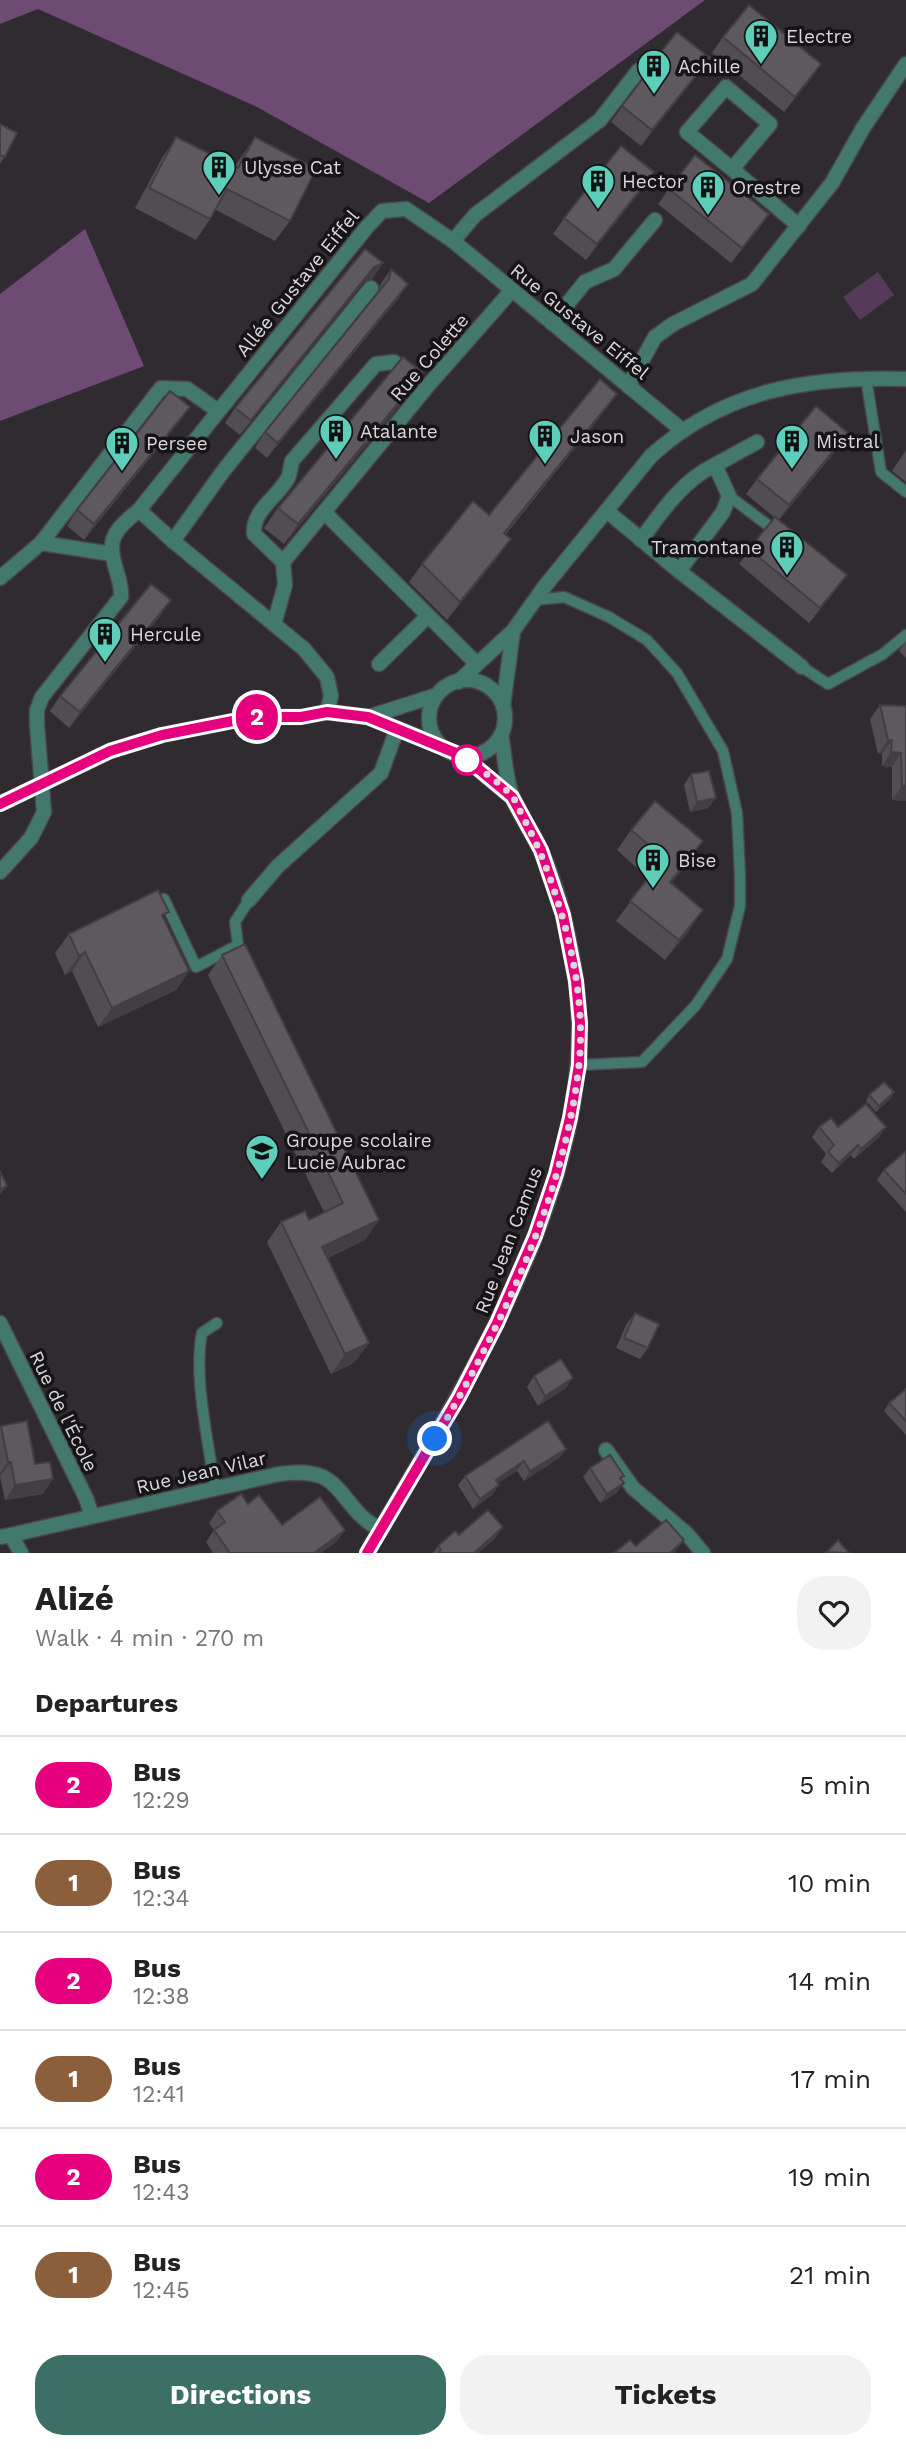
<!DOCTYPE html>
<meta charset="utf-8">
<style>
:root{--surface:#fff;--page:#f2f2f2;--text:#222;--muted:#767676;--line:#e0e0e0;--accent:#3c6f66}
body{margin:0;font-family:"Work Sans",sans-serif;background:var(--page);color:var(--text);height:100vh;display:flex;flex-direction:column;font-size:26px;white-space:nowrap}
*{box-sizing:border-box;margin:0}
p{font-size:23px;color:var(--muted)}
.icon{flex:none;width:38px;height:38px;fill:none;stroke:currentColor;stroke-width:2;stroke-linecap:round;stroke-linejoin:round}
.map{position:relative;height:1553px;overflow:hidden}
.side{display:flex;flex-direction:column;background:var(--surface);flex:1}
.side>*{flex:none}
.badge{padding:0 14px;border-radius:23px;font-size:24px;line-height:46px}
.you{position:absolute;width:35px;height:35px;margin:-18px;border:5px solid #fff;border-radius:50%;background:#1a73e8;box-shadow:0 0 0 10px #1a73e833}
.map>.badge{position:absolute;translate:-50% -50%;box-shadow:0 0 0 4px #fff}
h2{padding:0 35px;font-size:26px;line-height:63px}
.round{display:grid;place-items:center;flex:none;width:74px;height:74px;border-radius:28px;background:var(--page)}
.overview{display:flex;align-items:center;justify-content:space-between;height:119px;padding:0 35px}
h1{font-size:33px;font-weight:700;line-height:52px}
.cta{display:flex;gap:14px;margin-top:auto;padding:14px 35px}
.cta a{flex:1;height:80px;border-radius:28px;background:var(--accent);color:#fff;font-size:28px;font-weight:700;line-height:80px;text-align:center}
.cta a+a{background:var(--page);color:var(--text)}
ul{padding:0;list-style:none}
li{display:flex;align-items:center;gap:21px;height:98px;padding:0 35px;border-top:2px solid var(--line)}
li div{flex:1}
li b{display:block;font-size:26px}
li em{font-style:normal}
li .badge{min-width:77px;font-weight:700;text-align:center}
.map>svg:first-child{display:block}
.green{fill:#553b59}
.forest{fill:#6d4b73}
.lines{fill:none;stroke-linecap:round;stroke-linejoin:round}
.service-casing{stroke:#4a474b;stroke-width:13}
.minor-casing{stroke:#4a474b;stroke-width:17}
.tertiary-casing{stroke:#4a474b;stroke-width:17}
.service{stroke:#42786e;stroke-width:10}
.minor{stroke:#42786e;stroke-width:14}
.tertiary{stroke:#42786e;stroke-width:14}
.wall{fill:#514d52}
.shaded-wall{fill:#423e42}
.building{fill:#5e595f;stroke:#423e42;stroke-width:2}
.line-casing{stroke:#fff;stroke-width:16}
.line{stroke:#e6007e;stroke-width:10}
.walk{stroke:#dad7da;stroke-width:7;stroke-dasharray:0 12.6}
.stop-dot{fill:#fff;stroke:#e6007e;stroke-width:3.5}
.labels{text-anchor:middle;stroke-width:7;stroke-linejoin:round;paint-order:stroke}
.poi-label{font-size:19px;fill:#dad7da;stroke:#161416;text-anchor:start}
.street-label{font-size:19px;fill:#dad7da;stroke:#161416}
</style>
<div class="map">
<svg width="906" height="1553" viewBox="0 0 906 1553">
<rect width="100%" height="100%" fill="#2f2b30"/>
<!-- green -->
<path class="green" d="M878,272L894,295L860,320L843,297Z"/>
<!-- forest -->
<g class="forest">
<path d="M0,0H705L429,203L257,107L38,9L0,24Z"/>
<path d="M85,229L144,366L0,421V294Z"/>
</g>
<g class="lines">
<defs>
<g id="service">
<path d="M866,378L881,472L906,492"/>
<path d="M729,496L777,532"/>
<path d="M536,600L564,597L609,617L647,640L677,673L723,751L737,813L740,875V906L727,959L696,1005L642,1062L579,1065"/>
<path d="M802,667L828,684L883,654L906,635"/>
<path d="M164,899L196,967L238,945L235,922L249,900"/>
<path d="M215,1489C209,1444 193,1377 202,1333L217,1323"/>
</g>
<g id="minor">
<path d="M732,169L687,132L726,87L770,124L732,169L799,226"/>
<path d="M453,241L475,215L600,120L638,71"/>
<path d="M552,323L585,282L614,269L655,220"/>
<path d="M628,386L655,337L673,324L752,284L832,183L863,128L906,64"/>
<path d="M715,465L757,442"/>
<path d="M139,510L173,541L304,649L327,677L331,696L327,712"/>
<path d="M607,511L679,571L802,667"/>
<path d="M324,512L477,664"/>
<path d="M641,540C661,512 684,479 715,465L729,496L723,512L679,571"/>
<path d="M173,541L224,470L371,288"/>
<path d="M41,543L112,554"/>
<path d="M283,562L254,534C252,510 278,497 288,478C290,473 291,466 292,461L376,364L394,362L411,376"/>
<path d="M0,578L41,543L161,388L187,389L218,411"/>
<path d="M274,624L285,585L283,562L426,388L512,290"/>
<path d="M379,664L428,616"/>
<path d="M0,872L31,838L44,812L37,725V710L42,697L121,597C123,575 102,551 118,530C123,523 132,516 139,510L367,227L382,211L406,209L453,241L683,431"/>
<path d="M249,900L278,866L381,773L397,729"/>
<path d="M0,1323L86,1498L92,1516"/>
<path d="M606,1450L633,1488L687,1534L703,1553"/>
<path d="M11,1535L279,1474C294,1472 309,1471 323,1477C345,1488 353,1518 381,1529"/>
<path d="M0,1537L11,1535L21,1553"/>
</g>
<g id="tertiary">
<circle cx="467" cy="718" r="38"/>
<path d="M458,682L513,631L545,586L651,456C724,389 811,376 906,379"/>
<path d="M503,706L513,631"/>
<path d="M368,717L437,695"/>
<path d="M462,756L512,797"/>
<path d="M0,804L110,751L162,735L253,717H301L327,712L368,717L441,746"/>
<path d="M367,1553C462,1386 602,1183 576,981C570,939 559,888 540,849C532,831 519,815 513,798C505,779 505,755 501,735"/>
</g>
</defs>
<!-- service casing -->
<use href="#service" class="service-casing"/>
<!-- minor casing -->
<use href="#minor" class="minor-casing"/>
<!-- tertiary casing -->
<use href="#tertiary" class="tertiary-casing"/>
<!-- service -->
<use href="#service" class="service"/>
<!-- minor -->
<use href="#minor" class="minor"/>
<!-- tertiary -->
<use href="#tertiary" class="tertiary"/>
</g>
<!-- wall -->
<g class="wall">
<path d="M723,37L821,64L810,80L784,112L712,53Z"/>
<path d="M658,55L699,73L641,146L611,122L646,74L647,71Z"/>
<path d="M0,124L5,157L0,164Z"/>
<path d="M176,137L235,166L255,137L290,221L275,241L216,210L196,240L135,208L162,158Z"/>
<path d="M654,172L643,188L586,260L553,234L564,218Z"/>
<path d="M669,189L769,214L758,230L731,263L658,204Z"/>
<path d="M365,249L383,263L372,279L364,282L240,435L225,423L235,408Z"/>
<path d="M391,269L408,284L397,300L267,458L255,448L265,432L379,291L380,285Z"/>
<path d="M423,373L409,394L284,544L264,528L278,508Z"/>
<path d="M190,407L179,422L84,540L67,526L77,510Z"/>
<path d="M604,412L506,534L498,557L447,620L409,582L422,564L489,515Z"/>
<path d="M838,448L779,520L836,590L809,623L739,564L774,517L746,494L757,479Z"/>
<path d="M906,450V482L892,471Z"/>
<path d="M160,616L69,728L50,711L60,696Z"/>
<path d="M906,641V658L899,651Z"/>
<path d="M880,705L906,706V801L892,800V767L882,766V754H878L870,719Z"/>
<path d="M691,774L708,808L690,812L684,785Z"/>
<path d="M631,830L703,841L671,883L689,931L665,960L616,921L648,878L617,850Z"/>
<path d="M69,934L189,971L176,990L98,1027L72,971L65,975L55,953Z"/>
<path d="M222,955L379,1220L365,1240L328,1258L354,1363L331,1374L267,1242L281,1222L309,1220L324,1212L208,975Z"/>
<path d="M869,1095L891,1098L876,1112L866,1101Z"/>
<path d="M819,1127H886L879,1137L854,1159L851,1155L832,1173L821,1162L826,1154L812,1137Z"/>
<path d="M906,1151V1212L877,1180L884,1170Z"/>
<path d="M635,1313L648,1348L640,1359L616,1348L627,1323Z"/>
<path d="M534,1376L566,1388L538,1406L527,1387Z"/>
<path d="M906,1389V1435L884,1411L889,1403Z"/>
<path d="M1,1426L35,1464L43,1494L5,1500L0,1477V1428Z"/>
<path d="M566,1449L559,1458L524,1481L517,1471L498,1483L499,1485L492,1495L473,1509L458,1485L465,1476Z"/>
<path d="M590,1468L624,1476L621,1479L617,1493L600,1503L583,1477Z"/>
<path d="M248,1504L282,1525L345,1530L336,1542L321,1553H213L206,1542L214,1530L209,1523L217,1511Z"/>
<path d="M503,1527L495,1538L478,1553H433L438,1546L459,1535Z"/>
</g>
<!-- shaded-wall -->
<g class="shaded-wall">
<path d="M710,58L699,73L641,146L652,130Z"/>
<path d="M821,64L810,80L784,112L795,97Z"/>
<path d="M654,172L643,188L586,260L597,244Z"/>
<path d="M769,214L758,230L731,263L742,248Z"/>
<path d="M383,263L372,279L364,282L240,435L251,420L374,267Z"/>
<path d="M408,284L397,300L267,458L278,443Z"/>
<path d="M423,373L409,394L284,544L298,524Z"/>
<path d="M617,394L604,412L491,551L504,533Z"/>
<path d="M190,407L179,422L84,540L94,524Z"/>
<path d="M848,433L838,448L778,521L789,505Z"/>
<path d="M511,539L498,557L447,620L460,602Z"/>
<path d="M847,575L836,590L809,623L820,608Z"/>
<path d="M171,600L160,616L69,728L80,712Z"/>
<path d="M888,740H892L882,754H878Z"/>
<path d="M891,752L901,753L892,767L882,766Z"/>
<path d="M902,786H906V801L892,800Z"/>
<path d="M716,798L708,808L690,812L697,802Z"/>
<path d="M703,841L689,861L656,902L670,882Z"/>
<path d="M703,910L689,931L665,960L679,940Z"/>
<path d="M85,952L72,971L65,975L79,956Z"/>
<path d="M189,971L176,990L98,1027L112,1008Z"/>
<path d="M894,1092L891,1098L876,1112L879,1106Z"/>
<path d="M886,1127L879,1137L854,1159L861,1149Z"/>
<path d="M858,1145L851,1155L832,1173L839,1163Z"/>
<path d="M7,1186L0,1195V1189Z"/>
<path d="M379,1220L365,1240L308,1267L322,1247Z"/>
<path d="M369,1343L354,1363L331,1374L345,1354Z"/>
<path d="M573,1378L566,1388L538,1406L545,1396Z"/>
<path d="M566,1449L559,1458L524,1481L530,1471Z"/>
<path d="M524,1461L517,1471L489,1489L496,1480Z"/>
<path d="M8,1462H11L0,1477V1473Z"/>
<path d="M53,1479L43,1494L5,1500L15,1485Z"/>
<path d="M624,1483L617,1493L600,1503L607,1494Z"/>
<path d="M499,1485L492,1495L473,1509L480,1499Z"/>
<path d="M503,1527L495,1538L478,1553H474Z"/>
<path d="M345,1530L336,1542L321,1553H314Z"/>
<path d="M684,1540L674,1553H670Z"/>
</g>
<!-- building -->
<g class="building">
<path d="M749,5L821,64L795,97L723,37Z"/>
<path d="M677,32L710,58L652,130L622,106L656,61L658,55Z"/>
<path d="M0,124L17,133L5,157L0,155Z"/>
<path d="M176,137L238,168L255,137L316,169L290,221L227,189L210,219L149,188Z"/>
<path d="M621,146L654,172L597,244L564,218Z"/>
<path d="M695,155L769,214L742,248L669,189Z"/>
<path d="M365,249L383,263L374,267L251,420L235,408Z"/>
<path d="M391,269L408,284L278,443L265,432L389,279Z"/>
<path d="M403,357L423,373L298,524L278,508Z"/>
<path d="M600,379L617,394L504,533L511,539L460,602L422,564L473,501L489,515Z"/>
<path d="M170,391L190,407L94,524L77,510Z"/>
<path d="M816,406L848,433L789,505L757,479Z"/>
<path d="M775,517L847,575L820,608L749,549Z"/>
<path d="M151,584L171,600L80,712L60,696Z"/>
<path d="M880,705L906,706V786H902L901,753L891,752L892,740H888Z"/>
<path d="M709,771L716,798L697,802L691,774Z"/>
<path d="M655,801L703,841L670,882L703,910L679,940L630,901L664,858L631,830Z"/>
<path d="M158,890L169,912L162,915L189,971L112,1008L85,952L79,956L69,934Z"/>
<path d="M245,944L379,1220L322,1247L369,1343L345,1354L281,1222L305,1211L309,1220L343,1203L222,955Z"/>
<path d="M884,1082L894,1092L879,1106L869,1095Z"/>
<path d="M866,1104L886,1127L861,1149L858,1145L839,1163L828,1152L834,1145L819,1127L831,1118L838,1127Z"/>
<path d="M906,1151V1194L884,1170Z"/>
<path d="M0,1171L7,1186L0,1189Z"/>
<path d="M635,1313L659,1324L648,1348L624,1338Z"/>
<path d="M561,1359L573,1378L545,1396L534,1376Z"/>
<path d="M906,1389V1421L889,1403Z"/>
<path d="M27,1421L35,1464L50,1462L53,1479L15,1485L11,1462H8L1,1426Z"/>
<path d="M548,1421L566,1449L530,1471L524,1461L496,1480L499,1485L480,1499L465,1476Z"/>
<path d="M610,1455L624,1476L620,1478L624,1483L607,1494L590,1468Z"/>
<path d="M241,1494L248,1504L259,1495L282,1525L320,1497L345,1530L314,1553H230L214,1530L225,1522L217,1511Z"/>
<path d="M488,1510L503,1527L474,1553H438L441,1550L438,1546L455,1531L459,1535Z"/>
<path d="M666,1520L684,1540L670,1553H614L630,1540L636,1546Z"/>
<path d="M838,1540L849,1553L827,1552Z"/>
</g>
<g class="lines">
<defs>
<path id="line" d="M0,804L110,751L162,735L253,717H301L327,712L368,717L463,756L512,797L541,850L563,915L576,981L580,1023L579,1065L570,1118L556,1174L535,1236L497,1323L459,1397L367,1553"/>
</defs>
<!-- line casing -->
<use href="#line" class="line-casing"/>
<!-- line -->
<use href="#line" class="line"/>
<!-- walk -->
<path class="walk" d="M435,1439C502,1325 564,1198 579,1065C585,1008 573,947 555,893C546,865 536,841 522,815C519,809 516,801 512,796C500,782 477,768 463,756L467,760"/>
</g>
<!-- icons -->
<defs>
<symbol id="building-pin" viewBox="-11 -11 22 30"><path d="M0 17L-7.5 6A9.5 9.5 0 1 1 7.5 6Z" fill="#5cceba" stroke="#161416"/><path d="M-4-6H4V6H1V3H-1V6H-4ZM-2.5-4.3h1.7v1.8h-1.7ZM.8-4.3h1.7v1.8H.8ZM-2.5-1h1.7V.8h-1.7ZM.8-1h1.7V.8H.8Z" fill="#111"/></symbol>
<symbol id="school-pin" viewBox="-11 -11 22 30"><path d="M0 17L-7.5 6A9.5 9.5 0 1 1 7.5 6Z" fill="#5cceba" stroke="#161416"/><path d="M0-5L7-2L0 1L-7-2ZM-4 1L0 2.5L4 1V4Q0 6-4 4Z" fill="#111"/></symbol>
</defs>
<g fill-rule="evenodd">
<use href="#building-pin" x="742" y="17" width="38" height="52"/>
<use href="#building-pin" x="635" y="47" width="38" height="52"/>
<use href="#building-pin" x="200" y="148" width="38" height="52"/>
<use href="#building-pin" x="579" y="162" width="38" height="52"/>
<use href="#building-pin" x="689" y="168" width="38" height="52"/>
<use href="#building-pin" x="317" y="412" width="38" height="52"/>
<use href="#building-pin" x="526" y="417" width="38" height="52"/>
<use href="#building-pin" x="773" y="422" width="38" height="52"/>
<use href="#building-pin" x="103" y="424" width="38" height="52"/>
<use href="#building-pin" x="768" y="528" width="38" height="52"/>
<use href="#building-pin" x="86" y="615" width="38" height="52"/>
<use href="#building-pin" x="634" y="841" width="38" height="52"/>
<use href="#school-pin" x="243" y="1132" width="38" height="52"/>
</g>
<!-- markers -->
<circle class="stop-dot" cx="467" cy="760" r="14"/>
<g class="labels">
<!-- poi labels -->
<g class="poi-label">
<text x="786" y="43">Electre</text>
<text x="678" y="73">Achille</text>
<text x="244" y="174">Ulysse Cat</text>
<text x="622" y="188">Hector</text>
<text x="732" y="194">Orestre</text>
<text x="360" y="438">Atalante</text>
<text x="570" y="443">Jason</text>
<text x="816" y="448">Mistral</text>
<text x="146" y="450">Persee</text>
<text x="762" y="554" text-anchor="end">Tramontane</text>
<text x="130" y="641">Hercule</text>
<text x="678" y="867">Bise</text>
<text x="286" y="1147">Groupe scolaire<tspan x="286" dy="22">Lucie Aubrac</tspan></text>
</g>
<!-- street labels -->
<g class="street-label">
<text transform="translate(297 283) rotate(-51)" y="7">Allée Gustave Eiffel</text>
<text transform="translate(580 321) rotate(39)" y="7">Rue Gustave Eiffel</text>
<text transform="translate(429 357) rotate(-49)" y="7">Rue Colette</text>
<text transform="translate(508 1240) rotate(-69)" y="7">Rue Jean Camus</text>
<text transform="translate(64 1411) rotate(64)" y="7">Rue de l'École</text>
<text transform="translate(201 1472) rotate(-13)" y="7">Rue Jean Vilar</text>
</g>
</g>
</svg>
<div class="you" style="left:435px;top:1439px"></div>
<b class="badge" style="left:257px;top:717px;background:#e6007e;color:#fff">2</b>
</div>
<section class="side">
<div class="overview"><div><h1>Alizé</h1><p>Walk · 4 min · 270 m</p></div><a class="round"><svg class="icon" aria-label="heart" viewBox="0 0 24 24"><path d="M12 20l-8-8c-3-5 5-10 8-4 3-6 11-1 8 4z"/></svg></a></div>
<h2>Departures</h2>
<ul>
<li><span class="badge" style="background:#e6007e;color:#fff">2</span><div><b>Bus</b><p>12:29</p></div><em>5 min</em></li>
<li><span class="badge" style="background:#8b5e3c;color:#fff">1</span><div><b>Bus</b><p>12:34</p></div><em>10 min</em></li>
<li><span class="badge" style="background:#e6007e;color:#fff">2</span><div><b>Bus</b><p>12:38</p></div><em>14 min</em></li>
<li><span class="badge" style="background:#8b5e3c;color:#fff">1</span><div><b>Bus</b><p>12:41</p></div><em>17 min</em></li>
<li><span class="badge" style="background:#e6007e;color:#fff">2</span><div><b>Bus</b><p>12:43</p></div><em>19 min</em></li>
<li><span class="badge" style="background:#8b5e3c;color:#fff">1</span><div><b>Bus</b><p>12:45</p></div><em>21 min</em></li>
</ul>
<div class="cta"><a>Directions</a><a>Tickets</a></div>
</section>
